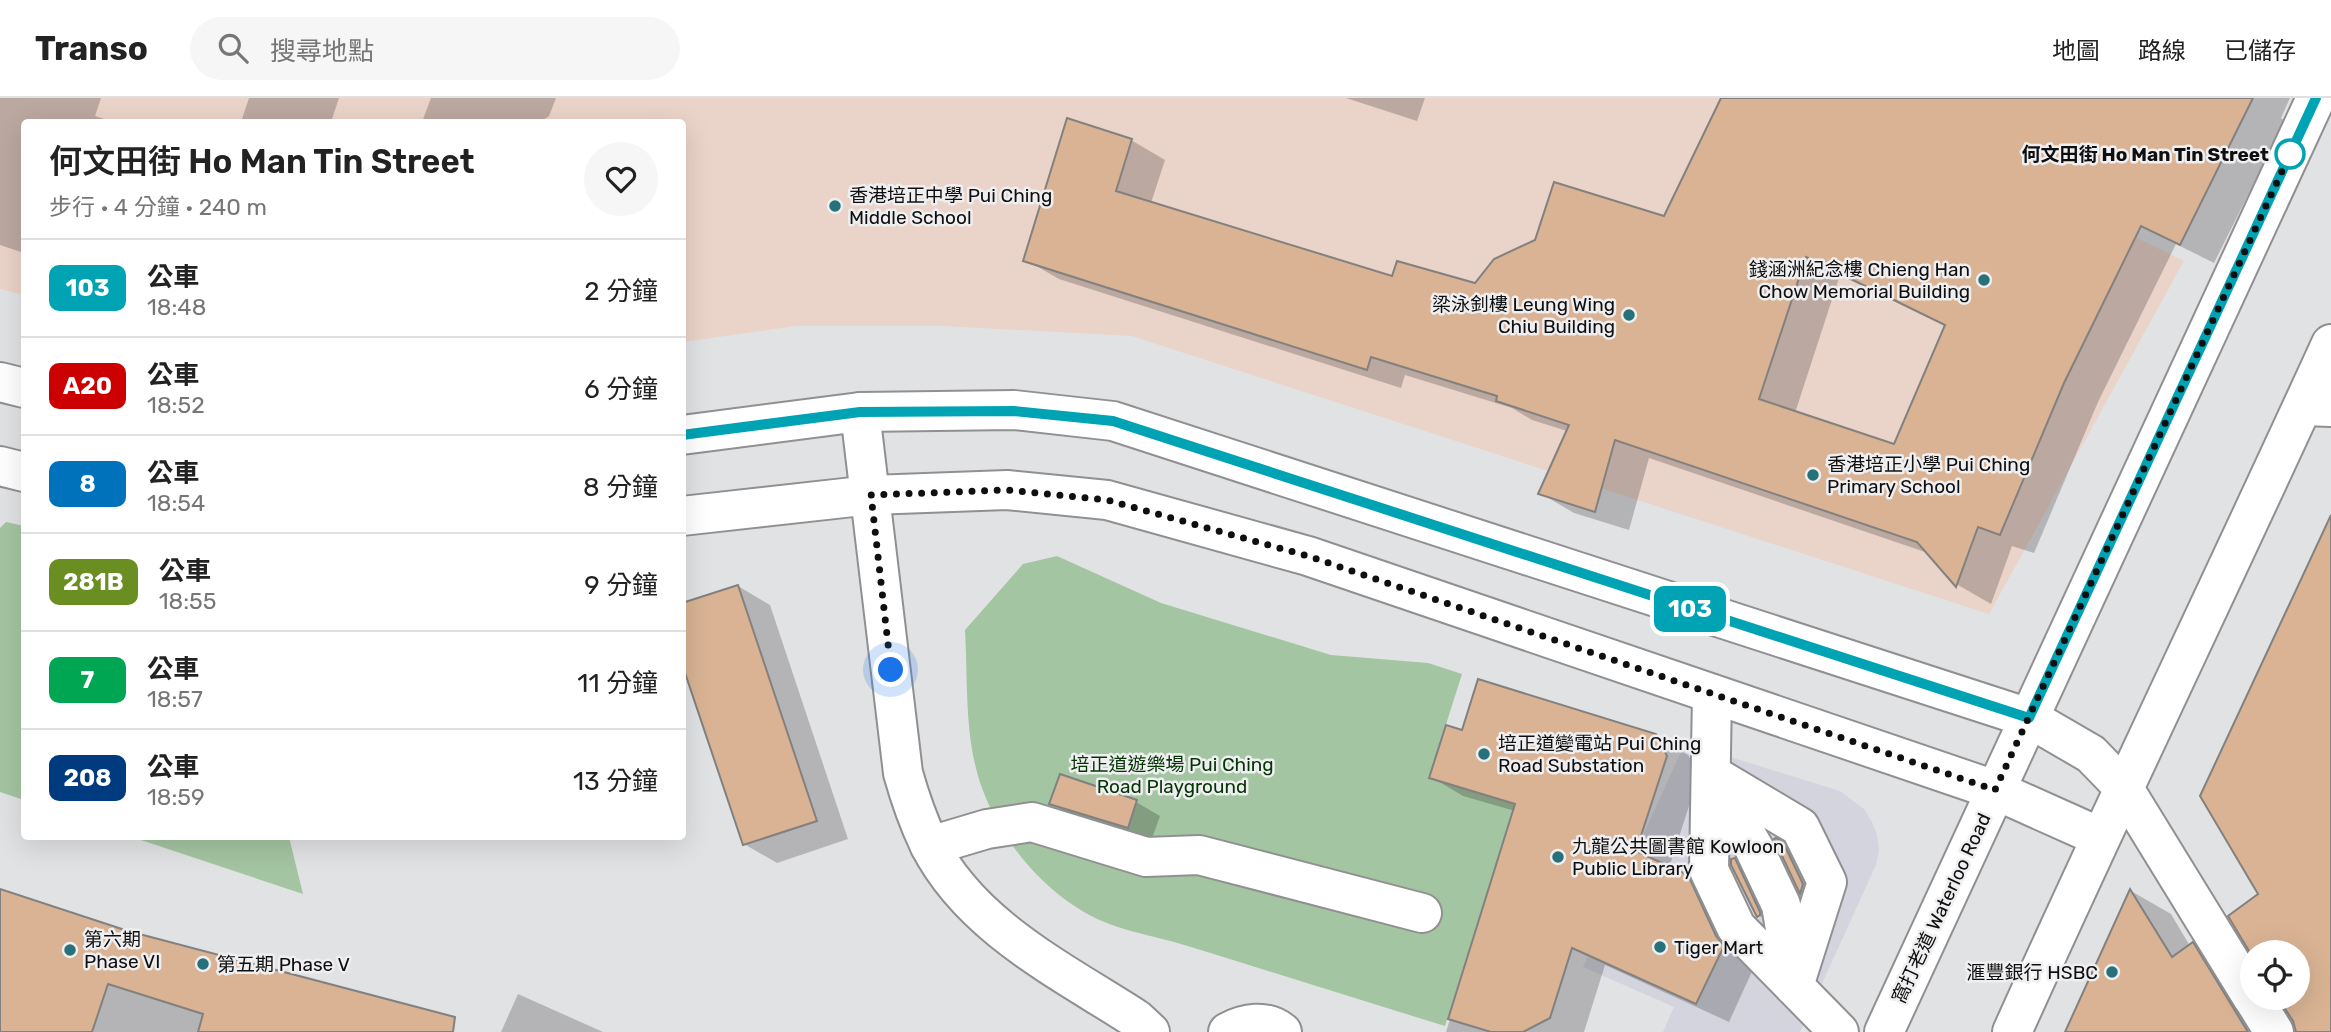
<!DOCTYPE html>
<html lang="zh-TW">
<meta charset="utf-8">
<style>
:root{--surface:#fff;--page:#f6f6f6;--text:#222;--muted:#767676;--line:#e0e0e0}
body{margin:0;font-family:Rubik,"Noto Sans TC",sans-serif;background:var(--page);color:var(--text);height:100vh;display:flex;flex-direction:column;font-size:26px;white-space:nowrap}
*{box-sizing:border-box;margin:0}
p{font-size:23px;color:var(--muted)}
.icon{flex:none;width:38px;height:38px;fill:none;stroke:currentColor;stroke-width:2;stroke-linecap:round;stroke-linejoin:round}
.map{position:relative;flex:1;overflow:hidden}
.side{position:absolute;left:21px;top:21px;width:665px;height:721px;display:flex;flex-direction:column;background:var(--surface);border-radius:7px;box-shadow:0 7px 28px #0002}
.side>*{flex:none}
.badge{padding:0 14px;border-radius:10px;font-size:24px;line-height:46px}
.tools{position:absolute;left:2240px;top:842px;display:grid;gap:14px}
.tools a{display:grid;place-items:center;width:70px;height:70px;border-radius:50%;background:var(--surface);box-shadow:0 7px 28px #0002;font-size:35px}
.you{position:absolute;width:35px;height:35px;margin:-18px;border:5px solid #fff;border-radius:50%;background:#1a73e8;box-shadow:0 0 0 10px #1a73e833}
.map>.badge{position:absolute;translate:-50% -50%;box-shadow:0 0 0 4px #fff}
.round{display:grid;place-items:center;flex:none;width:74px;height:74px;border-radius:37px;background:var(--page)}
.summary{display:flex;align-items:center;justify-content:space-between;height:119px;padding:0 28px}
h1{font-size:33px;font-weight:600;line-height:52px}
ul{padding:0;list-style:none}
li{display:flex;align-items:center;gap:21px;height:98px;padding:0 28px;border-top:2px solid var(--line)}
li div{flex:1}
li b{display:block;font-size:26px}
li em{font-style:normal}
li .badge{min-width:77px;font-weight:700;text-align:center}
header{display:flex;align-items:center;gap:42px;box-sizing:border-box;height:98px;padding:0 35px;background:var(--surface);border-bottom:2px solid var(--line)}
header strong{font-size:33px}
nav{display:flex;gap:38px;margin-inline-start:auto;font-size:24px}
.search{width:490px;height:63px;background:var(--page);display:flex;align-items:center;gap:18px;box-sizing:border-box;padding:0 24px;border-radius:38px;color:var(--muted);font-size:26px}
.map>svg:first-child{display:block}
.built{fill:#d4d4de}
.education{fill:#ead3c8}
.green{fill:#a4c5a1}
.shadow{fill:#0003;fill-rule:evenodd}
.building{fill:#d9b394;stroke:#82817f;stroke-width:2;fill-rule:evenodd}
.lines{fill:none;stroke-linecap:round;stroke-linejoin:round}
.minor-casing{stroke:#909092;stroke-width:42}
.major-casing{stroke:#909092;stroke-width:42}
.minor{stroke:#fff;stroke-width:38}
.major{stroke:#fff;stroke-width:38}
.line-casing{stroke:#fff;stroke-width:16}
.line{stroke:#00a3b4;stroke-width:10}
.walk{stroke:#0f0f0f;stroke-width:7;stroke-dasharray:0 12.6}
.stop-dot{fill:#fff;stroke:#00a3b4;stroke-width:3.5}
.poi-dot{fill:#27717a;stroke:#efeff1;stroke-width:2.5}
.labels{text-anchor:middle;stroke-width:5;stroke-linejoin:round;paint-order:stroke}
.stop-label{font-size:19px;font-weight:bold;fill:#0f0f0f;stroke:#efeff1;text-anchor:end}
.poi-label{font-size:19px;fill:#0f0f0f;stroke:#efeff1;text-anchor:start}
.park-label{font-size:19px;fill:#043504;stroke:#efeff1}
.street-label{font-size:19px;fill:#0f0f0f;stroke:#efeff1}
</style>
<header>
<strong>Transo</strong>
<div class="search"><svg class="icon" aria-label="search" viewBox="0 0 24 24"><circle cx="10" cy="10" r="6"/><path d="M15 15l6 6"/></svg>搜尋地點</div>
<nav><a>地圖</a><a>路線</a><a>已儲存</a></nav>
</header>
<div class="map">
<svg width="2331" height="934" viewBox="0 0 2331 934">
<rect width="100%" height="100%" fill="#e1e2e4"/>
<!-- built -->
<path class="built" d="M1685,645L1840,693L1864,711L1872,724L1877,737L1879,752L1876,767L1800,934H1663L1674,909L1583,869Z"/>
<!-- education -->
<path class="education" d="M0,0H1876L2057,101L2184,163L1989,516L1132,238L943,228H796L683,244L682,24H24V197L0,191Z"/>
<!-- green -->
<g class="green">
<path d="M6,424L24,428V702L0,694V430Z"/>
<path d="M1057,458L1161,505L1331,557L1428,565L1462,576L1429,680L1515,706L1445,928C1360,902 1275,875 1191,849C1151,836 1111,833 1076,809C1033,781 1000,738 982,690C964,641 968,583 965,532L1023,466Z"/>
<path d="M132,739H289L303,796Z"/>
</g>
<!-- shadow -->
<g class="shadow">
<path d="M0,0H101L95,18L114,24H24V155L0,147Z"/>
<path d="M249,0H339L331,24H241Z"/>
<path d="M431,0H556L549,18L540,24H422Z"/>
<path d="M1346,0H1425L1417,23Z"/>
<path d="M1723,0H2290L2281,20L2285,23L2214,165L2176,146L2098,304L2034,455L2012,448L1991,506L1958,487L1928,455L1649,360L1629,432L1574,415L1540,395L1567,333L1532,322L1512,310L1405,277L1401,290L1059,181L1026,162L1131,42L1165,62L1151,105L1393,180L1476,187L1665,121ZM1840,177L1946,228L1895,348L1795,315Z"/>
<path d="M738,488L770,507L848,741L777,765L744,746Z"/>
<path d="M1463,634L1655,638L1688,657L1699,677L1669,770L1720,798L1755,867L1729,924L1605,867L1584,934H1446L1515,713L1463,698L1431,679Z"/>
<path d="M1136,704L1160,718L1151,743L1075,719L1052,706Z"/>
<path d="M1777,744L1795,754L1813,802L1801,795Z"/>
<path d="M1734,762L1747,769L1770,825L1758,817Z"/>
<path d="M0,793L435,934H0Z"/>
<path d="M2131,793L2171,816L2190,848L2193,846L2233,870L2273,934H2066Z"/>
<path d="M518,896L603,934H501Z"/>
</g>
<!-- building -->
<g class="building">
<path d="M1721,0H2253L2180,147L2141,128L2064,285L2000,437L1978,429L1956,489L1917,444L1615,342L1595,414L1538,396L1569,327L1496,303L1497,298L1371,259L1367,272L1023,163L1067,20L1132,41L1116,93L1392,178L1397,163L1475,185L1494,161L1535,142L1554,84L1664,118ZM1806,159L1945,227L1894,346L1759,301Z"/>
<path d="M2331,417V934H2296L2293,923L2278,900H2298V854H2252V858L2228,818L2258,796L2200,698Z"/>
<path d="M738,487L817,723L743,747L682,566V505Z"/>
<path d="M1478,581L1656,636L1667,658L1636,753L1688,777L1716,838L1724,848L1696,906L1572,850L1550,920L1523,934H1491L1448,921L1515,706L1429,680L1446,627L1462,632Z"/>
<path d="M1060,676L1137,702L1128,730L1049,706Z"/>
<path d="M1776,740L1783,744L1803,786L1800,796L1774,741Z"/>
<path d="M1735,760L1760,814V817L1757,819L1731,767V761Z"/>
<path d="M0,791L128,833L455,919L453,934H198L203,916L108,886L92,934H0Z"/>
<path d="M2130,791L2172,859L2193,844L2248,934H2065Z"/>
</g>
<g class="lines">
<defs>
<g id="minor">
<path d="M2303,308L2331,309"/>
<path d="M860,314L903,675C910,700 918,723 929,746C971,829 1062,873 1136,921L1150,934"/>
<path d="M1712,596L1709,772L1736,829L1839,934"/>
<path d="M1711,676L1800,729L1827,784L1794,888"/>
<path d="M1712,678L1754,750L1781,807L1793,879"/>
<path d="M2123,689L2252,899"/>
<path d="M930,748L987,731L1032,724L1146,759L1199,757L1422,815"/>
<path d="M2253,900L2274,934"/>
<path d="M1228,934C1245,925 1266,921 1282,934"/>
</g>
<g id="major">
<path d="M0,284L24,290"/>
<path d="M682,337L860,314L1014,312L1113,323L2029,620L2091,656L2123,689"/>
<path d="M0,368L24,374"/>
<path d="M682,418L871,397L1007,392L1107,402L1308,458L1995,692L2100,739"/>
<path d="M1884,934L2316,0"/>
<path d="M2012,934C2116,703 2226,476 2331,246"/>
</g>
</defs>
<!-- minor casing -->
<use href="#minor" class="minor-casing"/>
<!-- major casing -->
<use href="#major" class="major-casing"/>
<!-- minor -->
<use href="#minor" class="minor"/>
<!-- major -->
<use href="#major" class="major"/>
</g>
<g class="lines">
<defs>
<path id="line" d="M682,337L860,314L1014,313L1113,323L2029,620L2316,0"/>
</defs>
<!-- line casing -->
<use href="#line" class="line-casing"/>
<!-- line -->
<use href="#line" class="line"/>
<!-- walk -->
<path class="walk" d="M891,572L871,397L1007,392L1107,402L1308,458L1995,692L2290,56"/>
</g>
<!-- markers -->
<circle class="stop-dot" cx="2290" cy="56" r="14"/>
<g class="poi-dot">
<circle cx="835" cy="108" r="7"/>
<circle cx="1984" cy="182" r="7"/>
<circle cx="1629" cy="217" r="7"/>
<circle cx="1813" cy="377" r="7"/>
<circle cx="1484" cy="656" r="7"/>
<circle cx="1558" cy="759" r="7"/>
<circle cx="1660" cy="849" r="7"/>
<circle cx="70" cy="852" r="7"/>
<circle cx="203" cy="866" r="7"/>
<circle cx="2112" cy="874" r="7"/>
</g>
<g class="labels">
<!-- stop labels -->
<g class="stop-label">
<text x="2269" y="63">何文田街 Ho Man Tin Street</text>
</g>
<!-- poi labels -->
<g class="poi-label">
<text x="849" y="104">香港培正中學 Pui Ching<tspan x="849" dy="22">Middle School</tspan></text>
<text x="1970" y="178" text-anchor="end">錢涵洲紀念樓 Chieng Han<tspan x="1970" dy="22">Chow Memorial Building</tspan></text>
<text x="1615" y="213" text-anchor="end">梁泳釗樓 Leung Wing<tspan x="1615" dy="22">Chiu Building</tspan></text>
<text x="1827" y="373">香港培正小學 Pui Ching<tspan x="1827" dy="22">Primary School</tspan></text>
<text x="1498" y="652">培正道變電站 Pui Ching<tspan x="1498" dy="22">Road Substation</tspan></text>
<text x="1572" y="755">九龍公共圖書館 Kowloon<tspan x="1572" dy="22">Public Library</tspan></text>
<text x="84" y="848">第六期<tspan x="84" dy="22">Phase VI</tspan></text>
<text x="1674" y="856">Tiger Mart</text>
<text x="217" y="873">第五期 Phase V</text>
<text x="2098" y="881" text-anchor="end">滙豐銀行 HSBC</text>
</g>
<!-- park labels -->
<g class="park-label">
<text x="1172" y="673">培正道遊樂場 Pui Ching<tspan x="1172" dy="22">Road Playground</tspan></text>
</g>
<!-- street labels -->
<g class="street-label">
<text transform="translate(1941 810) rotate(-65)" y="7">窩打老道 Waterloo Road</text>
</g>
</g>
</svg>
<div class="tools">
<a><svg class="icon" aria-label="locate" viewBox="0 0 24 24"><circle cx="12" cy="12" r="6"/><path d="M12 2v4M12 18v4M2 12h4M18 12h4"/></svg></a>
</div>
<div class="you" style="left:891px;top:572px"></div>
<b class="badge" style="left:1690px;top:511px;background:#00a3b4;color:#fff">103</b>
<section class="side">
<div class="summary"><div><h1>何文田街 Ho Man Tin Street</h1><p>步行 · 4 分鐘 · 240 m</p></div><a class="round"><svg class="icon" aria-label="heart" viewBox="0 0 24 24"><path d="M12 20l-8-8c-3-5 5-10 8-4 3-6 11-1 8 4z"/></svg></a></div>
<ul>
<li><span class="badge" style="background:#00a3b4;color:#fff">103</span><div><b>公車</b><p>18:48</p></div><em>2 分鐘</em></li>
<li><span class="badge" style="background:#c00;color:#fff">A20</span><div><b>公車</b><p>18:52</p></div><em>6 分鐘</em></li>
<li><span class="badge" style="background:#0072bc;color:#fff">8</span><div><b>公車</b><p>18:54</p></div><em>8 分鐘</em></li>
<li><span class="badge" style="background:#6b8e23;color:#fff">281B</span><div><b>公車</b><p>18:55</p></div><em>9 分鐘</em></li>
<li><span class="badge" style="background:#00a651;color:#fff">7</span><div><b>公車</b><p>18:57</p></div><em>11 分鐘</em></li>
<li><span class="badge" style="background:#003b80;color:#fff">208</span><div><b>公車</b><p>18:59</p></div><em>13 分鐘</em></li>
</ul>
</section>
</div>
